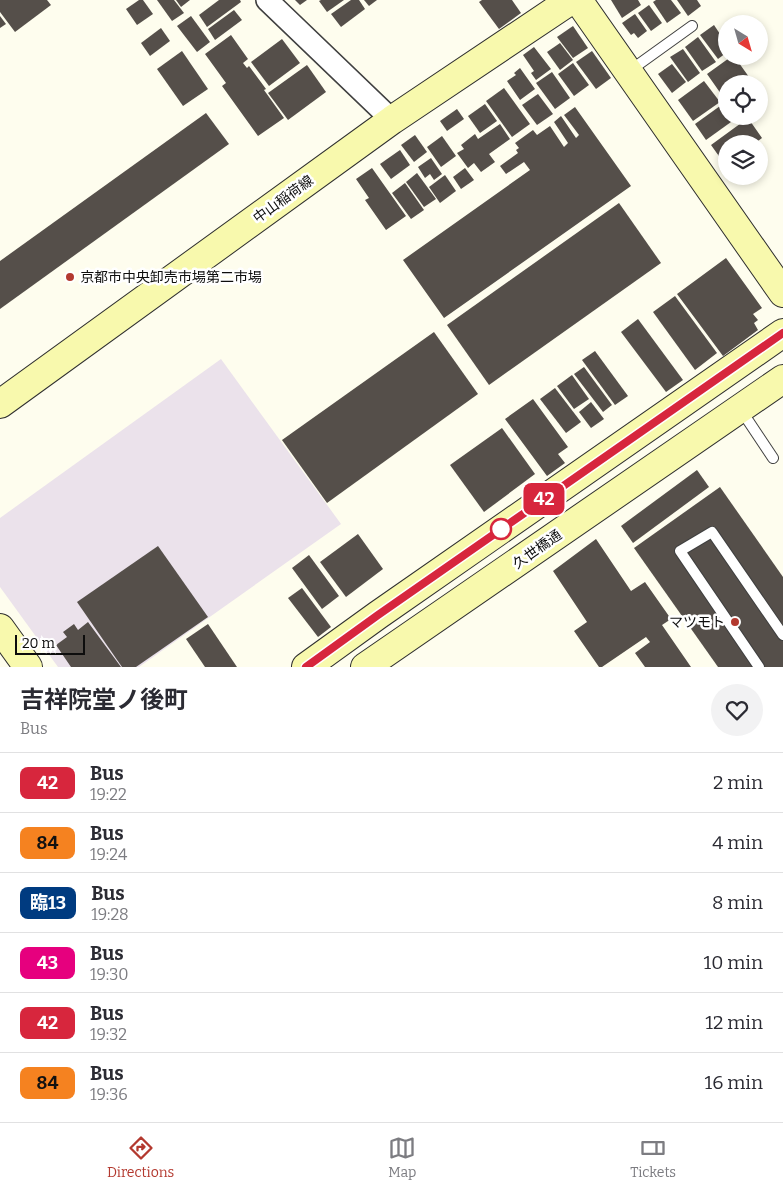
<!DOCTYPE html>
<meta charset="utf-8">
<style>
:root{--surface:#fff;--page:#f2f2f3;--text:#2b2b33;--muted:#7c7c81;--line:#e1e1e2;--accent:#b3392f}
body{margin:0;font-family:Bitter,"Noto Sans JP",serif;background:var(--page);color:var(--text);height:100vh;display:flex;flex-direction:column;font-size:19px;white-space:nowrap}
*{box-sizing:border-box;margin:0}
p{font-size:16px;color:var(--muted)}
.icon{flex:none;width:28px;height:28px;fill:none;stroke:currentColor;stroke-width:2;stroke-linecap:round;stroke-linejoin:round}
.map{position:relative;height:667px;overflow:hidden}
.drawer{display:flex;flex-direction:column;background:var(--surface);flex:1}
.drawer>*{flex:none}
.badge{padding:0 10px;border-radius:8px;font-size:18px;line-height:32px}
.needle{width:32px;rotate:143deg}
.fabs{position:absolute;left:718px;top:15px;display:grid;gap:10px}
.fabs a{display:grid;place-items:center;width:50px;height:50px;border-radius:50%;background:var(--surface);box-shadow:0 2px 8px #0003;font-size:25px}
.scale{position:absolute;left:15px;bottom:12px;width:70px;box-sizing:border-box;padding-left:5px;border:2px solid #0d0d0d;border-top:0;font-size:14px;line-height:18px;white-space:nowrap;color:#0d0d0d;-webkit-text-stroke:4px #fff;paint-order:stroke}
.map>.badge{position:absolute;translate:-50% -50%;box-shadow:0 0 0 2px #fff}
.round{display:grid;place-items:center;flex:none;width:52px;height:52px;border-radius:26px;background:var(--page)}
.overview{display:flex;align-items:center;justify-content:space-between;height:85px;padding:0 20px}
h1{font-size:24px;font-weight:700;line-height:38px}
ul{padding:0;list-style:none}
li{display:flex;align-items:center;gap:15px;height:60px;padding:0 20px;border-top:1px solid var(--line)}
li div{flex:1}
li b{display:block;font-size:19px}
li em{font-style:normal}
li .badge{min-width:55px;font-weight:700;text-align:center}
.dock{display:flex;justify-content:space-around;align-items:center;height:70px;border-top:1px solid var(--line);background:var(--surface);font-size:14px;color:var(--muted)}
.dock a{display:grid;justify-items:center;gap:2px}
.dock .selected{color:var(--accent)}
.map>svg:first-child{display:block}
.industrial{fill:#ebe2eb}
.building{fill:#554f4a}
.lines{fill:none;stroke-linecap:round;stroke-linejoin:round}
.lane-casing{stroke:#404040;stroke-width:12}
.street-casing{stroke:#404040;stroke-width:24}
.secondary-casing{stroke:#2f2f2f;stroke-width:30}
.lane{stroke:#fff;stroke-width:10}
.street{stroke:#fff;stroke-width:21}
.secondary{stroke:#f8f9ad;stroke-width:28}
.line-casing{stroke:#fff;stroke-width:11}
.line{stroke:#d7263d;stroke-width:8}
.poi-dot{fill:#b3392f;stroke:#fff;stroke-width:2}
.stop-dot{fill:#fff;stroke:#d7263d;stroke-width:2.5}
.labels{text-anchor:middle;stroke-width:5;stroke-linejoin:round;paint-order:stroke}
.street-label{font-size:14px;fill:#0d0d0d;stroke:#fff}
.poi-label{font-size:14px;fill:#0d0d0d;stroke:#fff;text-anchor:start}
</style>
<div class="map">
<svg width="783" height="667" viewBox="0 0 783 667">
<rect width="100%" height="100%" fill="#fefdee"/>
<!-- industrial -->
<path class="industrial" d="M221,359L341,524L139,667H58L0,587V518Z"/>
<!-- building -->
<g class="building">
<path d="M0,0H47L51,5L15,32L0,12Z"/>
<path d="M139,0H143L153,14L137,25L126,9Z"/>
<path d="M157,0H174L184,13L172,21Z"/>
<path d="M176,0H190L181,7Z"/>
<path d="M219,0H240L241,2L207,27L199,15Z"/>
<path d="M295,0H307L300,5Z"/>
<path d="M321,0H344L327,12L319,1Z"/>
<path d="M351,0H359L365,9L341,27L331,14Z"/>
<path d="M364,0H377L369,6Z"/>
<path d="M482,0H512L521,13L499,29L479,2Z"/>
<path d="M611,0H638L641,5L622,18Z"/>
<path d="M656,0H671L681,13L667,23L653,2Z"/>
<path d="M677,0H697L701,6L688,16Z"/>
<path d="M649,5L662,23L651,31L638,13Z"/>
<path d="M234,10L242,20L215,40L208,29Z"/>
<path d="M635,14L647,31L638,38L634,33L631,35L622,23Z"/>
<path d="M0,16L6,24L0,28Z"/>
<path d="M191,16L210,42L197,52L177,26Z"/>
<path d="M714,25L726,43V53L718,59L700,35Z"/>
<path d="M573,26L588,48L573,58L557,37Z"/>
<path d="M161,28L170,41L150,56L141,43Z"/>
<path d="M231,35L248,59L243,63L247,68L249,66L266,89L264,90L284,118L258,136L222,86L226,83L205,54Z"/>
<path d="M698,37L716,62L702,71L685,47Z"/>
<path d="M282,39L300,63L269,86L251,62Z"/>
<path d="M560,43L573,60L560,70L547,52Z"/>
<path d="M534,47L551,69L536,80L531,73L534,71L523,55Z"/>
<path d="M683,49L700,73L688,82L670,57Z"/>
<path d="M182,51L208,89L183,106L157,69Z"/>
<path d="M592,51L611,78L596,89L576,62Z"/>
<path d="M732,56H734L754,84H726V101L707,74Z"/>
<path d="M573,63L589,85L574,96L558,74Z"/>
<path d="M672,64L686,82L672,93L658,74Z"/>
<path d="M307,65L326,92L288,120L268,93Z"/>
<path d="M520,68L535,89L520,100L507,81L516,75L514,73Z"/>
<path d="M552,72L570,98L555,109L536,83Z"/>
<path d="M704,81L720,102L693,121L678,100Z"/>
<path d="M504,88L530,124L512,137L486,101Z"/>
<path d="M759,90L764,97L759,101Z"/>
<path d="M538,94L553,114L537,125L522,105Z"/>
<path d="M485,104L497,121L480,133L468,116Z"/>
<path d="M720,106L731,122L706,140L695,124Z"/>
<path d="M575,107L631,186L444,318L403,260L530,170L524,162L506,174L500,166L518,153L516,150L519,148L515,143L533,130L537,135L550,126L564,147L568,143L554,122L561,116L576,138L579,135L564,115Z"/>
<path d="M457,109L464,119L447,131L440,121Z"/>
<path d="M206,113L229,144L0,309V261Z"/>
<path d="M748,118L762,138L754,144H726V166L711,145Z"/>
<path d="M500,124L510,139L489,154L495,162L481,172L474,163L468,168L457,153L464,149L461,145L475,134L478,139Z"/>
<path d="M415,135L427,152L414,162L401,145Z"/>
<path d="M442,136L456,156L441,167L427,147Z"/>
<path d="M400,150L410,165L391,179L380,164Z"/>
<path d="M431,158L442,174L434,180L430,174L425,178L418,167Z"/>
<path d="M372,168L406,216L386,230L365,200L369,198L356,179Z"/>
<path d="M465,168L474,180L461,189L453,177Z"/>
<path d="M417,173L436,199L424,207L406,182Z"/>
<path d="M445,175L456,191L440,203L429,187Z"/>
<path d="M405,183L424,210L411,219L392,193Z"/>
<path d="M619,203L661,263L489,385L447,325Z"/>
<path d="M726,258L762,308L753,314L758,320L754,323L758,330L723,356L677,294Z"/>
<path d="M675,296L717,353L695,370L653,312Z"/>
<path d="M638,319L683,380L666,392L621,332Z"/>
<path d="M434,332L478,394L327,503L282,440Z"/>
<path d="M595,351L628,396L615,405L582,360Z"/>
<path d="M584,367L612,405L603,412L574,374Z"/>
<path d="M572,375L589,399L574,409L557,386Z"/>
<path d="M555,388L581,422L566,433L540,399Z"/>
<path d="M533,399L568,447L558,454L565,463L547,476L505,419Z"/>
<path d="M591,402L604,419L591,428L579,412Z"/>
<path d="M502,428L535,474L484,512L450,465Z"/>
<path d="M697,470L709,487L633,543L621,526Z"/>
<path d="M720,487L783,577V667H718L634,548Z"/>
<path d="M358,534L383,569L346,597L320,562Z"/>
<path d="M596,539L631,591L645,582L671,619L662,625L691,667H645L635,653L650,642L646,637L602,667H599L574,631L587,622L553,571Z"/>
<path d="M158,546L208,617L136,667H122L77,602Z"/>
<path d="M309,555L339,596L322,609L292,568Z"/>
<path d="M302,588L331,627L318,637L288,598Z"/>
<path d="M88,622L121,667H71L56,645L67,637L63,632L74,624L78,630Z"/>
<path d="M208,624L237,667H205L186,639Z"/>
</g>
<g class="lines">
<defs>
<g id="lane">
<path d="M628,72L692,26"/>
<path d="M741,410L773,458"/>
<path d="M759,667L680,551L712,532L783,635"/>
</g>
<path id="street" d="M267,0L392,120"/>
<g id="secondary">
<path d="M578,0L783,293"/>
<path d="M0,404L392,120L571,0"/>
<path d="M0,628L28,667"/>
<path d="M306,667L378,615L783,333"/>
<path d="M365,667L783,379"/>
</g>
</defs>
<!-- lane casing -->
<use href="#lane" class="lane-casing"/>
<!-- street casing -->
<use href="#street" class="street-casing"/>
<!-- secondary casing -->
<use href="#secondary" class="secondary-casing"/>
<!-- lane -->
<use href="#lane" class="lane"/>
<!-- street -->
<use href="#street" class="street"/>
<!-- secondary -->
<use href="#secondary" class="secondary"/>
</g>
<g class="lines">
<defs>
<path id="line" d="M306,667L378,615L783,333"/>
</defs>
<!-- line casing -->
<use href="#line" class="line-casing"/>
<!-- line -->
<use href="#line" class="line"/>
</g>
<!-- markers -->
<g class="poi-dot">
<circle cx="70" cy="277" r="5"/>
<circle cx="735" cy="622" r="5"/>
</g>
<circle class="stop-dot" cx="501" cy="529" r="10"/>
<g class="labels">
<!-- street labels -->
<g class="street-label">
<text transform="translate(283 199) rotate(-36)" y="5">中山稲荷線</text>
<text transform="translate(537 549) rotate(-35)" y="5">久世橋通</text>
</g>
<!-- poi labels -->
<g class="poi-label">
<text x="80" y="282">京都市中央卸売市場第二市場</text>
<text x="725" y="627" text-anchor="end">マツモト</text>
</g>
</g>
</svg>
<div class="fabs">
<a><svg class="needle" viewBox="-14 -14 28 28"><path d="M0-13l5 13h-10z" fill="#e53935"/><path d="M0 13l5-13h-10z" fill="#7c7c81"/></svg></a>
<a><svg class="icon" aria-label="locate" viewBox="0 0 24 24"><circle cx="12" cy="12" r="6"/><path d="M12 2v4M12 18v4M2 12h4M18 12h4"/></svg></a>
<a><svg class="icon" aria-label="layers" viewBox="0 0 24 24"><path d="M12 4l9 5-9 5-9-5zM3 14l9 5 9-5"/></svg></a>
</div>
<div class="scale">20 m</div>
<b class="badge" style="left:544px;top:499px;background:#d7263d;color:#fff">42</b>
</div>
<section class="drawer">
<div class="overview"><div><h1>吉祥院堂ノ後町</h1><p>Bus</p></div><a class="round"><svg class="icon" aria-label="heart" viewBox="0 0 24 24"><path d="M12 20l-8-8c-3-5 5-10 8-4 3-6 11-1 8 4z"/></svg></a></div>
<ul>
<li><span class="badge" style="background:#d7263d;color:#fff">42</span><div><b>Bus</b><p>19:22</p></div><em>2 min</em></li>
<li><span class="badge" style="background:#f58220;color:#111">84</span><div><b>Bus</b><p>19:24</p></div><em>4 min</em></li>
<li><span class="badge" style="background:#003b80;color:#fff">臨13</span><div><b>Bus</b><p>19:28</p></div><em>8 min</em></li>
<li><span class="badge" style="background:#e6007e;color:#fff">43</span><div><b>Bus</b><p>19:30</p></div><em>10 min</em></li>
<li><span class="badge" style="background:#d7263d;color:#fff">42</span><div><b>Bus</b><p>19:32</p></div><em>12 min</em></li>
<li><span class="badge" style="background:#f58220;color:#111">84</span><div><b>Bus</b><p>19:36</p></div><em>16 min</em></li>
</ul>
</section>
<nav class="dock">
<a class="selected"><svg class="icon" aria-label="directions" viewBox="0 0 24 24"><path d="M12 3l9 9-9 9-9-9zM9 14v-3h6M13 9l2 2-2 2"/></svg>Directions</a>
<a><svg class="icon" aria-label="map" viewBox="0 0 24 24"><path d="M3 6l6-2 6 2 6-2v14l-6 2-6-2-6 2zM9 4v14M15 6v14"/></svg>Map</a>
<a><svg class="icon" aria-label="tickets" viewBox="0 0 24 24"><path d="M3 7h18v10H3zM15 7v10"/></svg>Tickets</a>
</nav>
